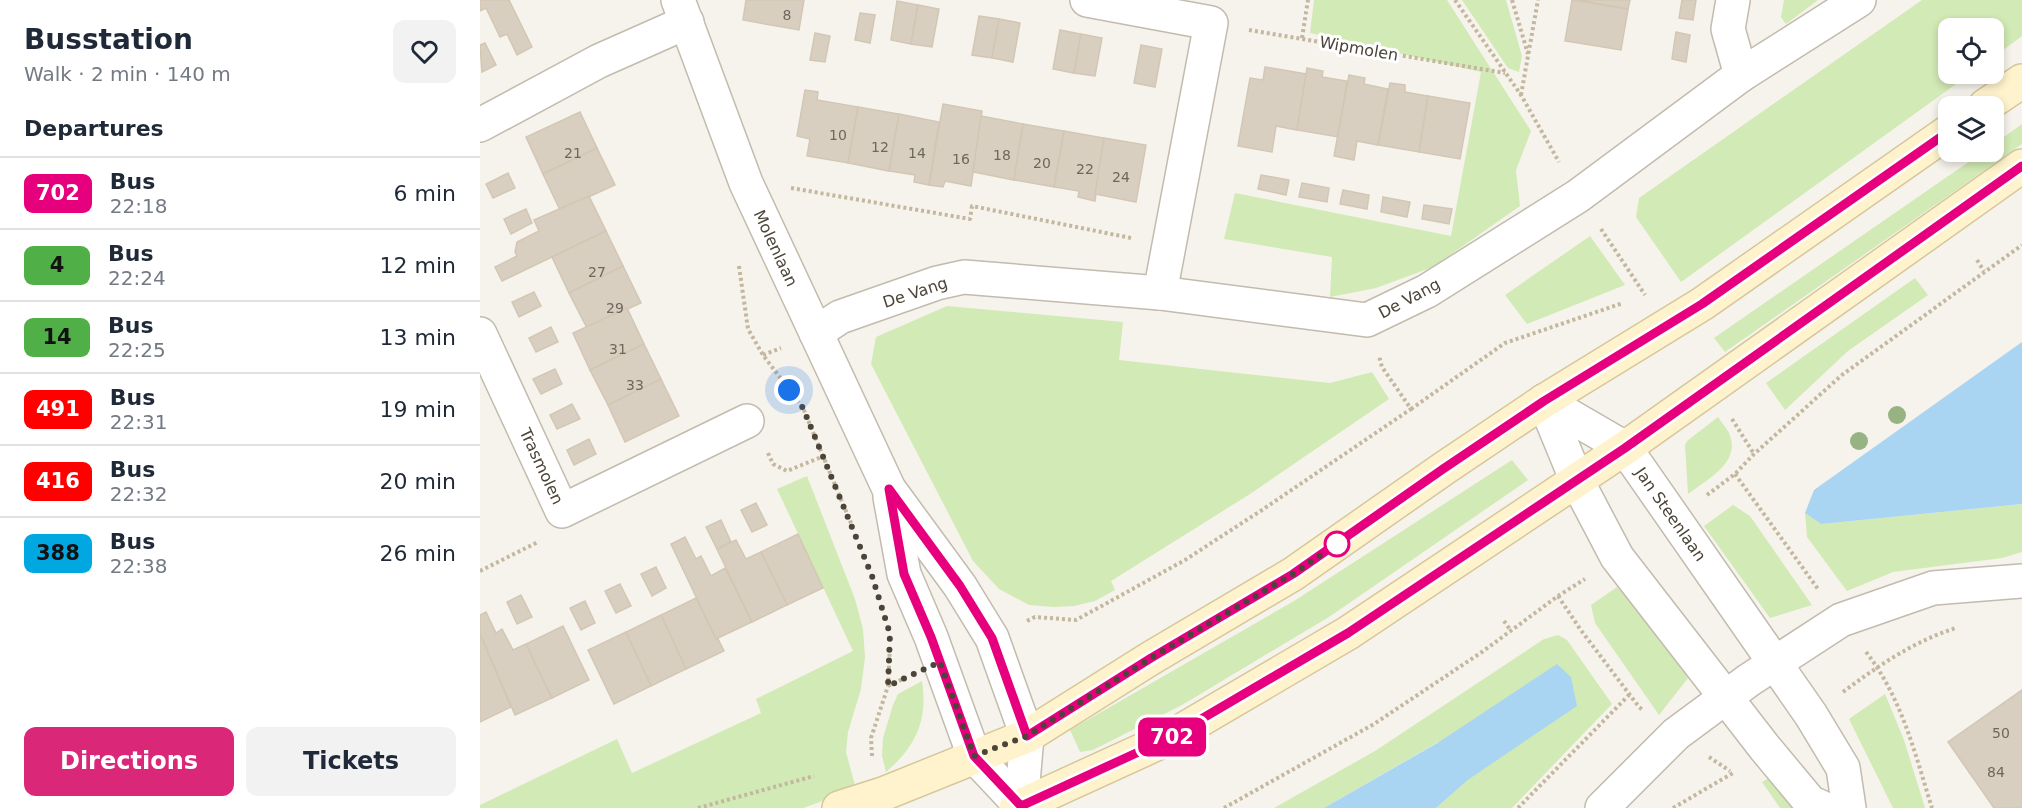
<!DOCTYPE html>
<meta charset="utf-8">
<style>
:root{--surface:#fff;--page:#f2f2f3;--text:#1f2937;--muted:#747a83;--line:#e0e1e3;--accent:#db2777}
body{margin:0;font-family:"DejaVu Sans",sans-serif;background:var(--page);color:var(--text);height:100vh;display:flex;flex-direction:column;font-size:22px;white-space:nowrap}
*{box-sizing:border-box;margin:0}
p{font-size:20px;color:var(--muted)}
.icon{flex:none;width:33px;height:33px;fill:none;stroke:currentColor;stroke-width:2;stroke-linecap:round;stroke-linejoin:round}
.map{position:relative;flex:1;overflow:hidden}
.details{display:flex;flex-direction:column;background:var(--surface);width:480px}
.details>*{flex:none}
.badge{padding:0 12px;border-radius:9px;font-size:21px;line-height:39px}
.buttons{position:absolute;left:1458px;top:18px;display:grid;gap:12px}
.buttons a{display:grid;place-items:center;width:66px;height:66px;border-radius:12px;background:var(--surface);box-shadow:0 3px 9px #0003;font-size:30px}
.you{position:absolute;width:30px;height:30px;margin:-15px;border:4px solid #fff;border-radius:50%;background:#1a73e8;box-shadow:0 0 0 9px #1a73e833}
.map>.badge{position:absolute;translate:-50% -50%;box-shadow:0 0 0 3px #fff}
h2{padding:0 24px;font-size:22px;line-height:54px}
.round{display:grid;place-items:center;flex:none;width:63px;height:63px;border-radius:12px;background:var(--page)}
.overview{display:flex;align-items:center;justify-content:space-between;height:102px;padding:0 24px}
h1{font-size:28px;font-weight:800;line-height:45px}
.action{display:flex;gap:12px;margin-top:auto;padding:12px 24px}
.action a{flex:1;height:69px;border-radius:12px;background:var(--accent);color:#fff;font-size:24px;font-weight:800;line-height:69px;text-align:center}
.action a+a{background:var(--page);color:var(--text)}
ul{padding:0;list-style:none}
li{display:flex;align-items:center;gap:18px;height:72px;padding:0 24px;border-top:2px solid var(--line)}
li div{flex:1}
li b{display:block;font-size:22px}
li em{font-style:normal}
li .badge{min-width:66px;font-weight:700;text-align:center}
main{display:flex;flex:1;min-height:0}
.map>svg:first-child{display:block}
.green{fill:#d2eab5}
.water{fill:#a9d4f2}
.building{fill:#d8cfc1;stroke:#d3c7b4;stroke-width:1.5}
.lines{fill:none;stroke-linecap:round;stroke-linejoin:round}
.minor-casing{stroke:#c2bbae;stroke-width:36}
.tertiary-casing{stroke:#c2bbae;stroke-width:36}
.secondary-casing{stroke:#d6c79b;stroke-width:36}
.path{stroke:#c4b79f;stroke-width:4;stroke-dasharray:3 3;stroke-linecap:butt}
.minor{stroke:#fff;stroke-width:33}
.tertiary{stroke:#fff;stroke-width:33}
.secondary{stroke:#fff3cd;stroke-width:33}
.tree{fill:#97b381}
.line-casing{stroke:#fff;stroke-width:14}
.line{stroke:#e6007e;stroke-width:9}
.walk{stroke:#4b4439;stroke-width:6;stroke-dasharray:0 10.8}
.stop-dot{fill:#fff;stroke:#e6007e;stroke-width:3}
.labels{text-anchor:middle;stroke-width:6;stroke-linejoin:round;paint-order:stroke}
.number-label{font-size:14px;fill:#6e675b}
.street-label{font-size:16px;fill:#4b4439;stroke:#fff}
</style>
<main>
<section class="details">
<div class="overview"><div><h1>Busstation</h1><p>Walk · 2 min · 140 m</p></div><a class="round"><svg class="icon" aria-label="heart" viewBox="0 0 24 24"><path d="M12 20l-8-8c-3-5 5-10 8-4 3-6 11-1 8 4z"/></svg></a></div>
<h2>Departures</h2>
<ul>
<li><span class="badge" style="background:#e6007e;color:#fff">702</span><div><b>Bus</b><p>22:18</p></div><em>6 min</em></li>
<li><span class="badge" style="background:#50af46;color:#111">4</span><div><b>Bus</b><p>22:24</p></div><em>12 min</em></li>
<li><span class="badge" style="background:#50af46;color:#111">14</span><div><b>Bus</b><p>22:25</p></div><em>13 min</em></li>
<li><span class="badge" style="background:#f00;color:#fff">491</span><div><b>Bus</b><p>22:31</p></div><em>19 min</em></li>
<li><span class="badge" style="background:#f00;color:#fff">416</span><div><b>Bus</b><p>22:32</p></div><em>20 min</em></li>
<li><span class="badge" style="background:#00a7e1;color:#111">388</span><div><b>Bus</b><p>22:38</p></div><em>26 min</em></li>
</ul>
<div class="action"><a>Directions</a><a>Tickets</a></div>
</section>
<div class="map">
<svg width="1542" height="808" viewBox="0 0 1542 808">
<rect width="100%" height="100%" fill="#f6f3ec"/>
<!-- green -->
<g class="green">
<path d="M834,0H967L1051,131L1036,170L1040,206L953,267L896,288L850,297L852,257L744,239L755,193L971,236L1001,72L830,33Z"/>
<path d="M982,0H1026L1042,56L1039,72L1028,68Z"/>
<path d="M1304,0H1338L1306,24L1301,17Z"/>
<path d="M1442,0H1542V36L1514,57V28H1468V74H1490L1201,282L1156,217L1159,198Z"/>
<path d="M1542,124V144L1245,352L1234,338L1503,152H1514V144Z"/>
<path d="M1110,236L1145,285L1047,324L1025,295Z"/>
<path d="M1435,278L1448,295L1368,351L1305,410L1286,383Z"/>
<path d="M467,306L643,322L639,360L850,383L892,372L909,399L770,494L631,581L635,590L615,601L594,606L573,607L549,605L519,589L493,561L391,364L396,337Z"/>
<path d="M1238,417C1241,422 1246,427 1249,433C1262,462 1228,479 1208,494L1205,445L1207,441Z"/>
<path d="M1032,460L1048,480L849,617L702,705L613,750L600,752L590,730L814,601Z"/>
<path d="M327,476L375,599L383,629L385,657L381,689L368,732L366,752L376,789L323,808H0V805L137,739L152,773L281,713L276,699L373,651L297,489Z"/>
<path d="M1542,504V552L1522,558L1413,572L1367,591L1327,537L1325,513L1341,524Z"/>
<path d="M1253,505L1270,516L1332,605L1290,618L1224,526Z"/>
<path d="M1137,587L1148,599L1208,678L1179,715L1115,623L1111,605Z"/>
<path d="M1078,635L1087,640L1132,704L1032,808H956L989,779L958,742L844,808H794L895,751L1064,639Z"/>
<path d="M442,681C448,720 436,746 406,772L402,756L403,738L413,705L418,694Z"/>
<path d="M1405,694L1424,740L1445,808H1413L1369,719Z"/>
<path d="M1289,778L1314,808H1300L1282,782Z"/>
</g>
<!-- water -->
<g class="water">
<path d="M1542,342V504L1341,524L1325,513L1334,490Z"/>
<path d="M1077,664L1091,677L1097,706L989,779L956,808H844L959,742Z"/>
</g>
<!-- building -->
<g class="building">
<path d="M0,0H29L52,47L37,55L27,34L20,37L6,8L0,11Z"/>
<path d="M266,0H324L319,30L263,20Z"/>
<path d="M1092,0L1148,9L1141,50L1085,41Z"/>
<path d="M1098,0H1150L1148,9Z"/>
<path d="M1202,0H1216L1213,20L1199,18Z"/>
<path d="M417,1L438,5L431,44L411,40Z"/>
<path d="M438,5L459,9L452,47L431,44Z"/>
<path d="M380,13L395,15L390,43L375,40Z"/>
<path d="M499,16L519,19L512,58L492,55Z"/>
<path d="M519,19L540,23L533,62L512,58Z"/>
<path d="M580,30L601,34L594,73L573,69Z"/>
<path d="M1196,32L1210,35L1206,62L1192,59Z"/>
<path d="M335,33L350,36L345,62L330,60Z"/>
<path d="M601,34L622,38L615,76L594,73Z"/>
<path d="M5,43L16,65L2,72L0,45Z"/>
<path d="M661,45L682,49L675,87L654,83Z"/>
<path d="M785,67L827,74L817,130L796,126L792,152L758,146L770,78L783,80Z"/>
<path d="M827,68L843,71L842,77L867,81L858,137L817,130Z"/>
<path d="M869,75L885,78L884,84L908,89L898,145L877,141L874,160L854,156Z"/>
<path d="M910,83L925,85V92L948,96L939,152L898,145Z"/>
<path d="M325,90L338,92L337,100L378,107L368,163L327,156L330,139L317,136Z"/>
<path d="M948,96L990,103L980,159L939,152Z"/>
<path d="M463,104L502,111L491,186L465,181L463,187L449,185Z"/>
<path d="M378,107L419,114L409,171L368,163Z"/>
<path d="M100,112L117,148L63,174L46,137Z"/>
<path d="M419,114L459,122L449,185L434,182L435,175L409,171Z"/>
<path d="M501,116L543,124L534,180L493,172Z"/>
<path d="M543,124L584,131L574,187L534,180Z"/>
<path d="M584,131L624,138L615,201L598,197L599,191L574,187Z"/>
<path d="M624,138L666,145L656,202L615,194Z"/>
<path d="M117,148L135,185L80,210L63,174Z"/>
<path d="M28,173L35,188L13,198L6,184Z"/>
<path d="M781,175L809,180L806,195L778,189Z"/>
<path d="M822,183L849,188L847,202L819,197Z"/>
<path d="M863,190L889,195L887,209L860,204Z"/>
<path d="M109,196L126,231L22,281L15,267L37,256L35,252L37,242L59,231L54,220Z"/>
<path d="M903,197L930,202L927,217L901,212Z"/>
<path d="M944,205L972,209L969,224L942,219Z"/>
<path d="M46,209L52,223L31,234L24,219Z"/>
<path d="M126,231L143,266L89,293L72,257Z"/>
<path d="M143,266L161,303L107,328L89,293Z"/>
<path d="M54,292L61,306L39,317L32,302Z"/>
<path d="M147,308L164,344L110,370L93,333Z"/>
<path d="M71,327L78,342L56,352L49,338Z"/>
<path d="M164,344L181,379L128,405L110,370Z"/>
<path d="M75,369L82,384L61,394L53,379Z"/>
<path d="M181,379L199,416L145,442L128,405Z"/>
<path d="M92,404L100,419L77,429L70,415Z"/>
<path d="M109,439L116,454L94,465L87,450Z"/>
<path d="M276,503L287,525L272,532L261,510Z"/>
<path d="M241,520L251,542L237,549L226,527Z"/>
<path d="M318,534L343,588L307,605L281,552Z"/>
<path d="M205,537L216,559L221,556L231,576L245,568L272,622L236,639L191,544Z"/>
<path d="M256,540L266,559L281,552L307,605L272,622L237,549Z"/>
<path d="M176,567L186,588L172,596L161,574Z"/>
<path d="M140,584L151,606L136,613L125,591Z"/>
<path d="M41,595L52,617L37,624L27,602Z"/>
<path d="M216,598L236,639H238L244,651L206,669L181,615Z"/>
<path d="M105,601L115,623L101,630L90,608Z"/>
<path d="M6,612L16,633L22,629L33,650L46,644L72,698L35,715L0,634V615Z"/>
<path d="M181,615L206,669L171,686L146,632Z"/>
<path d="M83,626L109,680L72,698L46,644Z"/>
<path d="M146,632L171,686L134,704L108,650Z"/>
<path d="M0,634L31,707L0,722Z"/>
<path d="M1542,690V808H1514L1468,742Z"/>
</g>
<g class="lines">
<defs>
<g id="minor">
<path d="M607,0L731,23L680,293"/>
<path d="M1253,0L1248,29L1261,75"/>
<path d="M0,125L119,61L207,22"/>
<path d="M336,333L360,317L457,283L484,277L680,293L887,320L947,291L1098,196L1261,75L1379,0"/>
<path d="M0,334L82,511L267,421"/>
<path d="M1122,808L1196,734L1269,680L1361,620L1453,588L1542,581"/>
</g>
<g id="tertiary">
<path d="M198,0L266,183L409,489L480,586L512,638L547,736L541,806"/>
<path d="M1064,401L1145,448L1331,715L1363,768L1369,808"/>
<path d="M1064,401L1097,481L1137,557L1285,748L1330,802L1343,808"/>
<path d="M410,497L424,574L451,637L494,756L541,806"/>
</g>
<g id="secondary">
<path d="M1505,106L1542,81"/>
<path d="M359,808L403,794L547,736L671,658L813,574L963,469L1064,401L1222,304L1468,132"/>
<path d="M536,808L689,738L868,633L1145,448L1542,166"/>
</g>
</defs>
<!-- minor casing -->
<use href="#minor" class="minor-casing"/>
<!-- tertiary casing -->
<use href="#tertiary" class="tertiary-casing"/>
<!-- secondary casing -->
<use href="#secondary" class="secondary-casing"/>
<!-- path -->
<g class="path">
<path d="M975,0L1041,95L1079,162"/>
<path d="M1032,0L1048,54"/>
<path d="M769,30L1025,73"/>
<path d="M822,38L828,0"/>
<path d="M1041,95L1058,0"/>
<path d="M311,188L490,219L492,206L651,238"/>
<path d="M1121,229L1165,295"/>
<path d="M1497,260L1504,271"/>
<path d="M259,266L268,329L283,355L323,408L373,528"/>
<path d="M283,355L301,348"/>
<path d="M931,409L1025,343L1143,303"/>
<path d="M1252,419L1274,454"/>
<path d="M288,453L293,464L307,471L344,456"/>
<path d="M1255,474L1338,589"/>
<path d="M1227,495L1255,474L1274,454L1362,375L1542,245"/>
<path d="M0,571L58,542"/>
<path d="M1078,596L1100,629L1159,707L1164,711"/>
<path d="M547,621L555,617L596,620L618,608L705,560L782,510L931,409L902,367L899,356"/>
<path d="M1024,621L1031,631"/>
<path d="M1386,652C1422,698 1435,754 1452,808"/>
<path d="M408,686L423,679"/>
<path d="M1363,692C1398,666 1434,641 1476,628"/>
<path d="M392,756L391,738L408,686L410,646"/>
<path d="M1229,757L1250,771"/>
<path d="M218,808L334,776"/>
<path d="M744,808L894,724L1002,652L1078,596L1105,579"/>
<path d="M1038,808L1149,695"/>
<path d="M1193,808L1253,773"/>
</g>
<!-- minor -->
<use href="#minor" class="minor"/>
<!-- tertiary -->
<use href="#tertiary" class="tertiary"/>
<!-- secondary -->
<use href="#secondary" class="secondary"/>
</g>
<!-- trees -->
<g class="tree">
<circle cx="1417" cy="415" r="9"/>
<circle cx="1379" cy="441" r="9"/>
</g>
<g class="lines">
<defs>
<path id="line" d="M1468,132L1222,304L1064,401L963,469L813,574L671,658L547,736L512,638L480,586L409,489L424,574L451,637L494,756L541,806L689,738L868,633L1145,448L1542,166"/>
</defs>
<!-- line casing -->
<use href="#line" class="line-casing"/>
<!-- line -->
<use href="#line" class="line"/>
<!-- walk -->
<path class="walk" d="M309,390L323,408L392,576L410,634L408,686L460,662L494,756L547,736L671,658L813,574L861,541L857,544"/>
</g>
<!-- markers -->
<circle class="stop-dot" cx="857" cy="544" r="12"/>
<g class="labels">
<!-- number labels -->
<g class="number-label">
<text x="307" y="20">8</text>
<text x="358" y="140">10</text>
<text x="400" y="152">12</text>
<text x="93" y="158">21</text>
<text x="437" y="158">14</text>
<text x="522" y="160">18</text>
<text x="481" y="164">16</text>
<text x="562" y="168">20</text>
<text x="605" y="174">22</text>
<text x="641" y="182">24</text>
<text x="117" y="277">27</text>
<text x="135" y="313">29</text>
<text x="138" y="354">31</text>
<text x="155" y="390">33</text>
<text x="1521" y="738">50</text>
<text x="1516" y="777">84</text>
</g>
<!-- street labels -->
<g class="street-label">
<text transform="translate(879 48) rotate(10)" y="6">Wipmolen</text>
<text transform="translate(296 248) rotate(65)" y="6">Molenlaan</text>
<text transform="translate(435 292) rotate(-18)" y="6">De Vang</text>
<text transform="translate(929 298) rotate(-28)" y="6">De Vang</text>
<text transform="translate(62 466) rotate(65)" y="6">Trasmolen</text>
<text transform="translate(1191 514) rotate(55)" y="6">Jan Steenlaan</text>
</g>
</g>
</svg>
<div class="buttons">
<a><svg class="icon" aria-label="locate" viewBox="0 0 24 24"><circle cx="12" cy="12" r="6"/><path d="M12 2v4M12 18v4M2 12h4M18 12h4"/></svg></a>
<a><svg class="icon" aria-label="layers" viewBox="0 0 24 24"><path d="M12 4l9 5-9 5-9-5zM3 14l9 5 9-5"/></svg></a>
</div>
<div class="you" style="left:309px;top:390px"></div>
<b class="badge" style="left:692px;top:737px;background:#e6007e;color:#fff">702</b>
</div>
</main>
